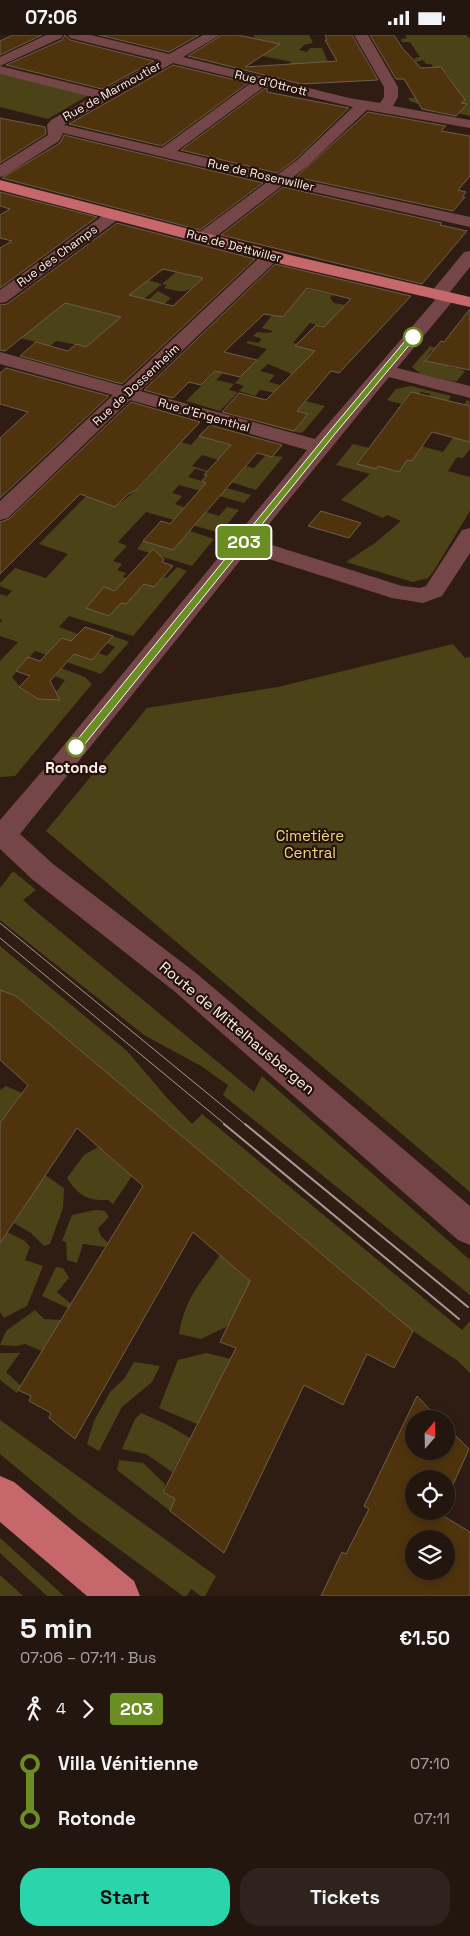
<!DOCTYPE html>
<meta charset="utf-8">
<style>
:root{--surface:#23160f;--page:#2f231d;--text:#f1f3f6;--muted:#a39f9e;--line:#40352f;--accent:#2bd5ac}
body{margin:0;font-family:"Space Grotesk",sans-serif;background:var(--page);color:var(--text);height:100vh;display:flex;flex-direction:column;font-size:19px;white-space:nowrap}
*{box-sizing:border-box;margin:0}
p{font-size:16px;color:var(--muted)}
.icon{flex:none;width:28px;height:28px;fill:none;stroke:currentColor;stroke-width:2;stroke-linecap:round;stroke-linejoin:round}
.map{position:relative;height:1561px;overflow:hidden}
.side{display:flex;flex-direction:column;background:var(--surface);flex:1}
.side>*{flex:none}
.badge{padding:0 10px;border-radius:4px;font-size:18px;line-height:32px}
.needle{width:32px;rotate:20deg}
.fabs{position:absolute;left:405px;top:1375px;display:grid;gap:10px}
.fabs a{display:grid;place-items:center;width:50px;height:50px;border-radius:50%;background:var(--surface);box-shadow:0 2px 12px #0003,0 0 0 1px var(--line);font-size:25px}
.map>.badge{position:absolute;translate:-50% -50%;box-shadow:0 0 0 2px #fff}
.legs{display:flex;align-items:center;gap:8px;height:55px;padding:0 20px;font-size:16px}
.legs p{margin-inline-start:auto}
.overview{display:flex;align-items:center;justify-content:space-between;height:85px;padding:0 20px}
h1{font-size:28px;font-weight:700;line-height:38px}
.cta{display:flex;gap:10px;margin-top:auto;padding:10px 20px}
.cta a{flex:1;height:58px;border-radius:20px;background:var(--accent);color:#111;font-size:20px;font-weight:700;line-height:58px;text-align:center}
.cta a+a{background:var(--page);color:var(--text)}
ul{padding:0 20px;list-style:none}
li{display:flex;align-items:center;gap:18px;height:55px;font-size:19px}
li i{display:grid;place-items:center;width:8px;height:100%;margin:0 6px;background:currentColor}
li i::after{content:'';width:12px;height:12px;margin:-6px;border:4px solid;border-radius:50%;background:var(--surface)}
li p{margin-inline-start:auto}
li:first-child i{background:linear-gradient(#0000 50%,currentColor 0)}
li:last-child i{background:linear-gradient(currentColor 50%,#0000 0)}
.status{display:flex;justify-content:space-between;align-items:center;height:35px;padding:0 25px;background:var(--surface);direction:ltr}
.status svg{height:14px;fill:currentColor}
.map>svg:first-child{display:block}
.green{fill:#4c4218}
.building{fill:#4f330d;stroke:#6d5e4c;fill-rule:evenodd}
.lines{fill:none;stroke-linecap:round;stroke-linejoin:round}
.minor{fill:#744647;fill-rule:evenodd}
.major{fill:#c6676b;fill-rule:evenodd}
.tram-far1{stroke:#a99992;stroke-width:1}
.tram{stroke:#a99992;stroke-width:2}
.line-1{fill:#6b8e23;stroke:#fff}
.stop-1-dot{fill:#fff;stroke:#6b8e23;stroke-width:2.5}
.labels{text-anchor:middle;stroke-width:4.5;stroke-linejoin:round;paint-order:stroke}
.far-street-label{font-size:12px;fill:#fdefe9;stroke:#25130b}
.stop-label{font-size:15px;font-weight:bold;fill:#fdefe9;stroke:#25130b}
.park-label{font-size:15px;fill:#efd880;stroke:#25130b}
.street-label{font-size:15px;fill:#fdefe9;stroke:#25130b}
</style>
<div class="status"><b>07:06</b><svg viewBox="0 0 49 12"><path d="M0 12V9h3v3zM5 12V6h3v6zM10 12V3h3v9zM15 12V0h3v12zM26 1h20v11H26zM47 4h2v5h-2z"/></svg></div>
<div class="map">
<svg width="470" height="1561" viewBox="0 0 470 1561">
<rect width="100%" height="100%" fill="#2f1d14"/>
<!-- green -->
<g class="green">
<path d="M253,0H309L313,8L304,10L299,15L307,17L310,13H322L328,27L287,30L292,27L262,21L255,23L238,12L255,2Z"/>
<path d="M405,0H466L470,4V81L458,78L466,69L461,68L437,75L410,66L408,63L430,62L455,52L446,37L437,38L431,29H426L423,25L416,27L414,23L420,22L410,7H402L401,4L407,3Z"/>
<path d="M0,39L89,60L48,84L0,72Z"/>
<path d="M176,237L203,243C187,259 185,258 164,253L167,250L162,249L144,264L118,257L137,242L162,249Z"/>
<path d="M289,250L332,260L330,263L334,268L351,271L331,293L310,288L293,308L297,309L296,311L304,313L355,319L292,339L268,329L260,336L275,340L269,347L290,353L283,360L325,371L303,397L300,398L279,393L283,388L297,392L308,379L278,371L280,359L260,355L255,361L239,356L244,351L235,348L267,314L246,308L248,306L258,308L262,304L253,301L257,297L269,298L273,296L262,293L272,280L283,282L285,280Z"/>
<path d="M158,256L171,263L161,272L89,312L56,306L50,311L6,299L59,266L127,284Z"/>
<path d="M430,311L436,313L430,317L425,326L433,328L434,327L454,333L456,332L465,336L456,347L421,339L412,332Z"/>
<path d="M216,336L223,338L216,345L234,349L229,355L238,357L220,376L186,366Z"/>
<path d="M411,351L451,361L448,366L429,361L431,359L421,357L419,359L411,357L401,369L387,365L396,354Z"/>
<path d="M467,365L470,366L463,405L470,407V414L463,423L457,422L448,436L470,442V476L433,537L428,543L413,547L346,527L375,508L401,486L387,480L383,483L341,465L370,439L336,430L353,409L369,413L359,426L377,434L379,431L398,436L417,410L443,417L455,400L445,397Z"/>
<path d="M199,401L232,411L219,425L202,420L192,431L208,436L207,437L195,434L188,442L251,460L244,468L179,450L172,458L182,461L175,469L184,472L183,474L203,480L206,477L219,481L227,472L239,475L220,498L146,477L118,507L127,511L113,526L122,529L117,535L126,538L123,542L154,552L164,542L167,543L177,532L187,536L133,601L69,581L59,592L78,599L71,606L62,603L54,611L92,625L99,618L107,621L115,612L107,608L113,601L129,607L101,639L35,616L12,642C21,654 34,666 49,665L57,660L56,657L65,645L55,641L61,633L85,642L92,649L15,741L0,742V626L18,607L0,601V588L2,585L0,584V559L7,561L12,556L0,551V548L15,533L46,543L68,519L39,509L90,457L115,472L139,453L181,407L191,410Z"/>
<path d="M266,420L283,422L256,455L231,447L246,431L254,433Z"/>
<path d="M190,496L214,504L192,531L137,514L143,506L166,513L173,505L180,507Z"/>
<path d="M453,609L465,623L470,622V1157L46,796L147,673L278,652Z"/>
<path d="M13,836L36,855L23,865L32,873L254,1057L262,1041L470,1225V1260L223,1060L228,1050L201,1031L144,1000L0,885V853Z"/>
<path d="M0,911L127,1016L167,1063L192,1089L202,1079L462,1295L470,1286V1338L458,1326L413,1296L16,961L0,955Z"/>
<path d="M6,1051L22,1058L0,1088V1055Z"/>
<path d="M98,1112L132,1141L113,1169L108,1165C87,1166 78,1160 67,1143L84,1120Z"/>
<path d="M45,1140L64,1153L63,1173L50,1209L44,1211L31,1198L14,1188Z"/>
<path d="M95,1175L105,1176L109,1182L98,1193L101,1201L108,1208L105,1212L83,1209L77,1228L67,1225L66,1207L62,1206L72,1180Z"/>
<path d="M7,1197L25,1206L30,1212L25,1225L43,1231L27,1271L4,1283L0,1277V1208Z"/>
<path d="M220,1220L250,1246L228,1291L201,1304L179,1299C185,1263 200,1249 220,1220Z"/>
<path d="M56,1232L63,1233L69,1243L57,1257L71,1269L68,1273L42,1261Z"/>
<path d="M35,1275L44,1284L61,1285L42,1316L25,1309L16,1311L0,1310L6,1296Z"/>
<path d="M0,1318H20L6,1337L21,1351L17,1358L0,1345Z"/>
<path d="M206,1318L231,1324L197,1389L159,1373L178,1325Z"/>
<path d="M134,1327L160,1331L152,1347L122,1372L99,1416L87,1409L94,1386L110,1357L124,1344Z"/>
<path d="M141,1378L166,1389L190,1403L172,1437L146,1419L122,1414L135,1384Z"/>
<path d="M0,1385L216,1541L205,1561H201L191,1554L187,1561H183L78,1484L0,1419Z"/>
<path d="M119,1425L143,1428L165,1449L163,1457L175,1464L170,1476L117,1435Z"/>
<path d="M0,1503L64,1561H47L0,1518Z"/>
<path d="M0,1540L23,1561H0Z"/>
</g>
<!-- building -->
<g class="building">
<path d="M13,0H42L0,20V6Z"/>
<path d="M65,0L70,5L154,26L102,54L6,30L62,5Z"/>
<path d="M99,0H199L169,17Z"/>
<path d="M222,0H238L280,9L245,32L337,26L325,5H327L325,0H352L378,45L301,49L188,21Z"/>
<path d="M370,0H394L403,14L421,33L441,32L465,65L461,68L467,69L456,81L422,74L404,44H396Z"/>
<path d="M173,30L248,48L162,111L69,89Z"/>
<path d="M265,53H267V57L349,73L295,125L277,138L181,115Z"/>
<path d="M368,77L446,91L441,96L470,101V141L458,155L466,157L462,162H465L453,176L296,142Z"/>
<path d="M0,83L45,92L46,99L0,128Z"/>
<path d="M64,100L263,148L200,195L2,143L60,108Z"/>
<path d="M283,152L442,188L440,190L467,196L422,249L221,200Z"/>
<path d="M0,157L97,182L0,253V213L12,206L0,203V180L10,174L0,171Z"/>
<path d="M117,188L255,224L122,349L20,321L36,307L68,316L76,309L86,312L121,282L65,268L5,316L0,315V270L7,269ZM163,234L203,243L173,271L129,260Z"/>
<path d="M275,229L411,261L339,338L331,336L297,376L308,379L294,396L222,377L239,358L266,365L315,316L295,311L316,290L324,292L351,264L307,253L283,282L264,279L224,317L257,325L240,342L215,336L201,350L189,347L173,363L144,355Z"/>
<path d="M470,274V335L425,326L441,306L444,307Z"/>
<path d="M6,333L109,361L0,463V403L28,377L0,369V338Z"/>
<path d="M411,357L470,371V407L432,397L412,426L407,425L399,437L378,431L377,434L357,429Z"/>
<path d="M131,367L200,387L136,455L128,459L115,472L80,459L0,539V487L9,484Z"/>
<path d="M210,390L282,410L272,422L257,418L173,515L143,506L161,486L170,489L206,448L202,446L207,440H204L231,410L199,401Z"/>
<path d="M321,476L361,488L349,503L308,491Z"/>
<path d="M153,514L164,524L162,527L173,531L154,552L144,549L126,569L121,568L109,581L86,573L104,552L115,556Z"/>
<path d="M85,592L113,601L92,625L74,619L50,646L60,665L38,664L19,652L30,641L16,636L28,622L40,626L62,603L71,606Z"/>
<path d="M0,955L16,961L413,1296L394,1333L367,1319L343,1370L304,1350L224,1518L170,1476L175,1464L163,1457L236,1313L220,1307L250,1246L193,1197L75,1404L49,1383L51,1378L29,1366L31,1361L18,1355L143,1151L77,1093L0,1208V1088L28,1050L0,1025Z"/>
<path d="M417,1361L439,1384H414V1416H446V1391L469,1414L446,1465V1444H414V1476H441L440,1479L470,1497V1561H321L342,1517L346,1519L369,1474L364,1471ZM414,1504H446V1536H414Z"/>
</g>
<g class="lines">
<!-- minor -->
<g class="minor">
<path d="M46,0H63L61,3L0,31L102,56L159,25L70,3L68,0H91L169,19L203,0H220L183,22L349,63L380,68L384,62V52L354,0H368L398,52V62L393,71L470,85V93L367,75L306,132L292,143L470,182V192L283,150L209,207H197L195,203L197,199L267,147L63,98L59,106L6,140L0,142V130L48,100L47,90L51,85L92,62L0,39V22ZM173,28L252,47L162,113L64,90ZM265,51L353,72L296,126L277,140L177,116Z"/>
<path d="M114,175L120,177L122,180L120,183L6,267L0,268V255L108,177Z"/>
<path d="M271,216L277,217L280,221L277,225L140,356L315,404L435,265L429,260L432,256L464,217L470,216V232L450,257L456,262L397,333L470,351V363L389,342L256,505L402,551L420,553L426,551L462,495L470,493V518L442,561L423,568L392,563L247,517L20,799L53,829L196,938L470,1171V1210L458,1205L174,956L33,845L0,814V785L50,727L307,415L130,365L8,483L0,485V466L113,360L0,329V317L123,351L265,217Z"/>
</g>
<!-- major -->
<g class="major">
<path d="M0,145L294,221L470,262V272L286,230L0,155Z"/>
<path d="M0,1441L14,1447L134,1546L140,1561H87L0,1487Z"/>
</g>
<!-- tram-far1 -->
<g class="tram-far1">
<path d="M0,888L246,1090"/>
<path d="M0,903L226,1090"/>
</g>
<!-- tram -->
<g class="tram">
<path d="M224,1089L459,1284"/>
<path d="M245,1089L468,1272"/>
</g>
</g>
<!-- line-1 -->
<path class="line-1" d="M410,300L416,302L334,400L80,715H73V710L329,397Z"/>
<!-- markers -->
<g class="stop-1-dot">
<circle cx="413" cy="302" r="9"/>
<circle cx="76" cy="712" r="9"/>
</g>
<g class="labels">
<!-- far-street labels -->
<g class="far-street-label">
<text transform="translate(271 48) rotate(14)" y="4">Rue d'Ottrott</text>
<text transform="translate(112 56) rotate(-29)" y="4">Rue de Marmoutier</text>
<text transform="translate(261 140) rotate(13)" y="4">Rue de Rosenwiller</text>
<text transform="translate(234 211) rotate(15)" y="4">Rue de Dettwiller</text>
<text transform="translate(57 221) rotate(-36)" y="4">Rue des Champs</text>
<text transform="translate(136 350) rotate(-43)" y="4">Rue de Dossenheim</text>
<text transform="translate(204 380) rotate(16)" y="4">Rue d'Engenthal</text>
</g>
<!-- stop labels -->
<g class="stop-label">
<text x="76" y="738">Rotonde</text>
</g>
<!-- park labels -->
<g class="park-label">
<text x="310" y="806">Cimetière<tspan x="310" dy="17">Central</tspan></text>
</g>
<!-- street labels -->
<g class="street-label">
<text transform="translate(237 993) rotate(40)" y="5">Route de Mittelhausbergen</text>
</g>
</g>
</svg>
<div class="fabs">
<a><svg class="needle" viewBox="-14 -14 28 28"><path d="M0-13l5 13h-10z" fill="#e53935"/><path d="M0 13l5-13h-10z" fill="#a39f9e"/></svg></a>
<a><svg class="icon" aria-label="locate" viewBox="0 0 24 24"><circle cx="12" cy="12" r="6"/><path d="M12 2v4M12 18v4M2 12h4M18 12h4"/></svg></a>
<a><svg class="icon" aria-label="layers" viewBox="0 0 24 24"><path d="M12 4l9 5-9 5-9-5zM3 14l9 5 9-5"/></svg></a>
</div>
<b class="badge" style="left:244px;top:507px;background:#6b8e23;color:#fff">203</b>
</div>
<section class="side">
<div class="overview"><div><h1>5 min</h1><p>07:06 – 07:11 · Bus</p></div><b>€1.50</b></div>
<div class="legs"><svg class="icon" aria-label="walk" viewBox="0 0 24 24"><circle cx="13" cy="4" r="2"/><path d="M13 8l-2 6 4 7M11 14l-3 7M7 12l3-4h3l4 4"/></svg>4<svg class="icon" aria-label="forward" viewBox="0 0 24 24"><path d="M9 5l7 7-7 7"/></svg><b class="badge" style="background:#6b8e23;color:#fff">203</b></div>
<ul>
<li><i style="color:#6b8e23"></i><b>Villa Vénitienne</b><p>07:10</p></li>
<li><i style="color:#6b8e23"></i><b>Rotonde</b><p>07:11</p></li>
</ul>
<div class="cta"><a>Start</a><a>Tickets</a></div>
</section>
